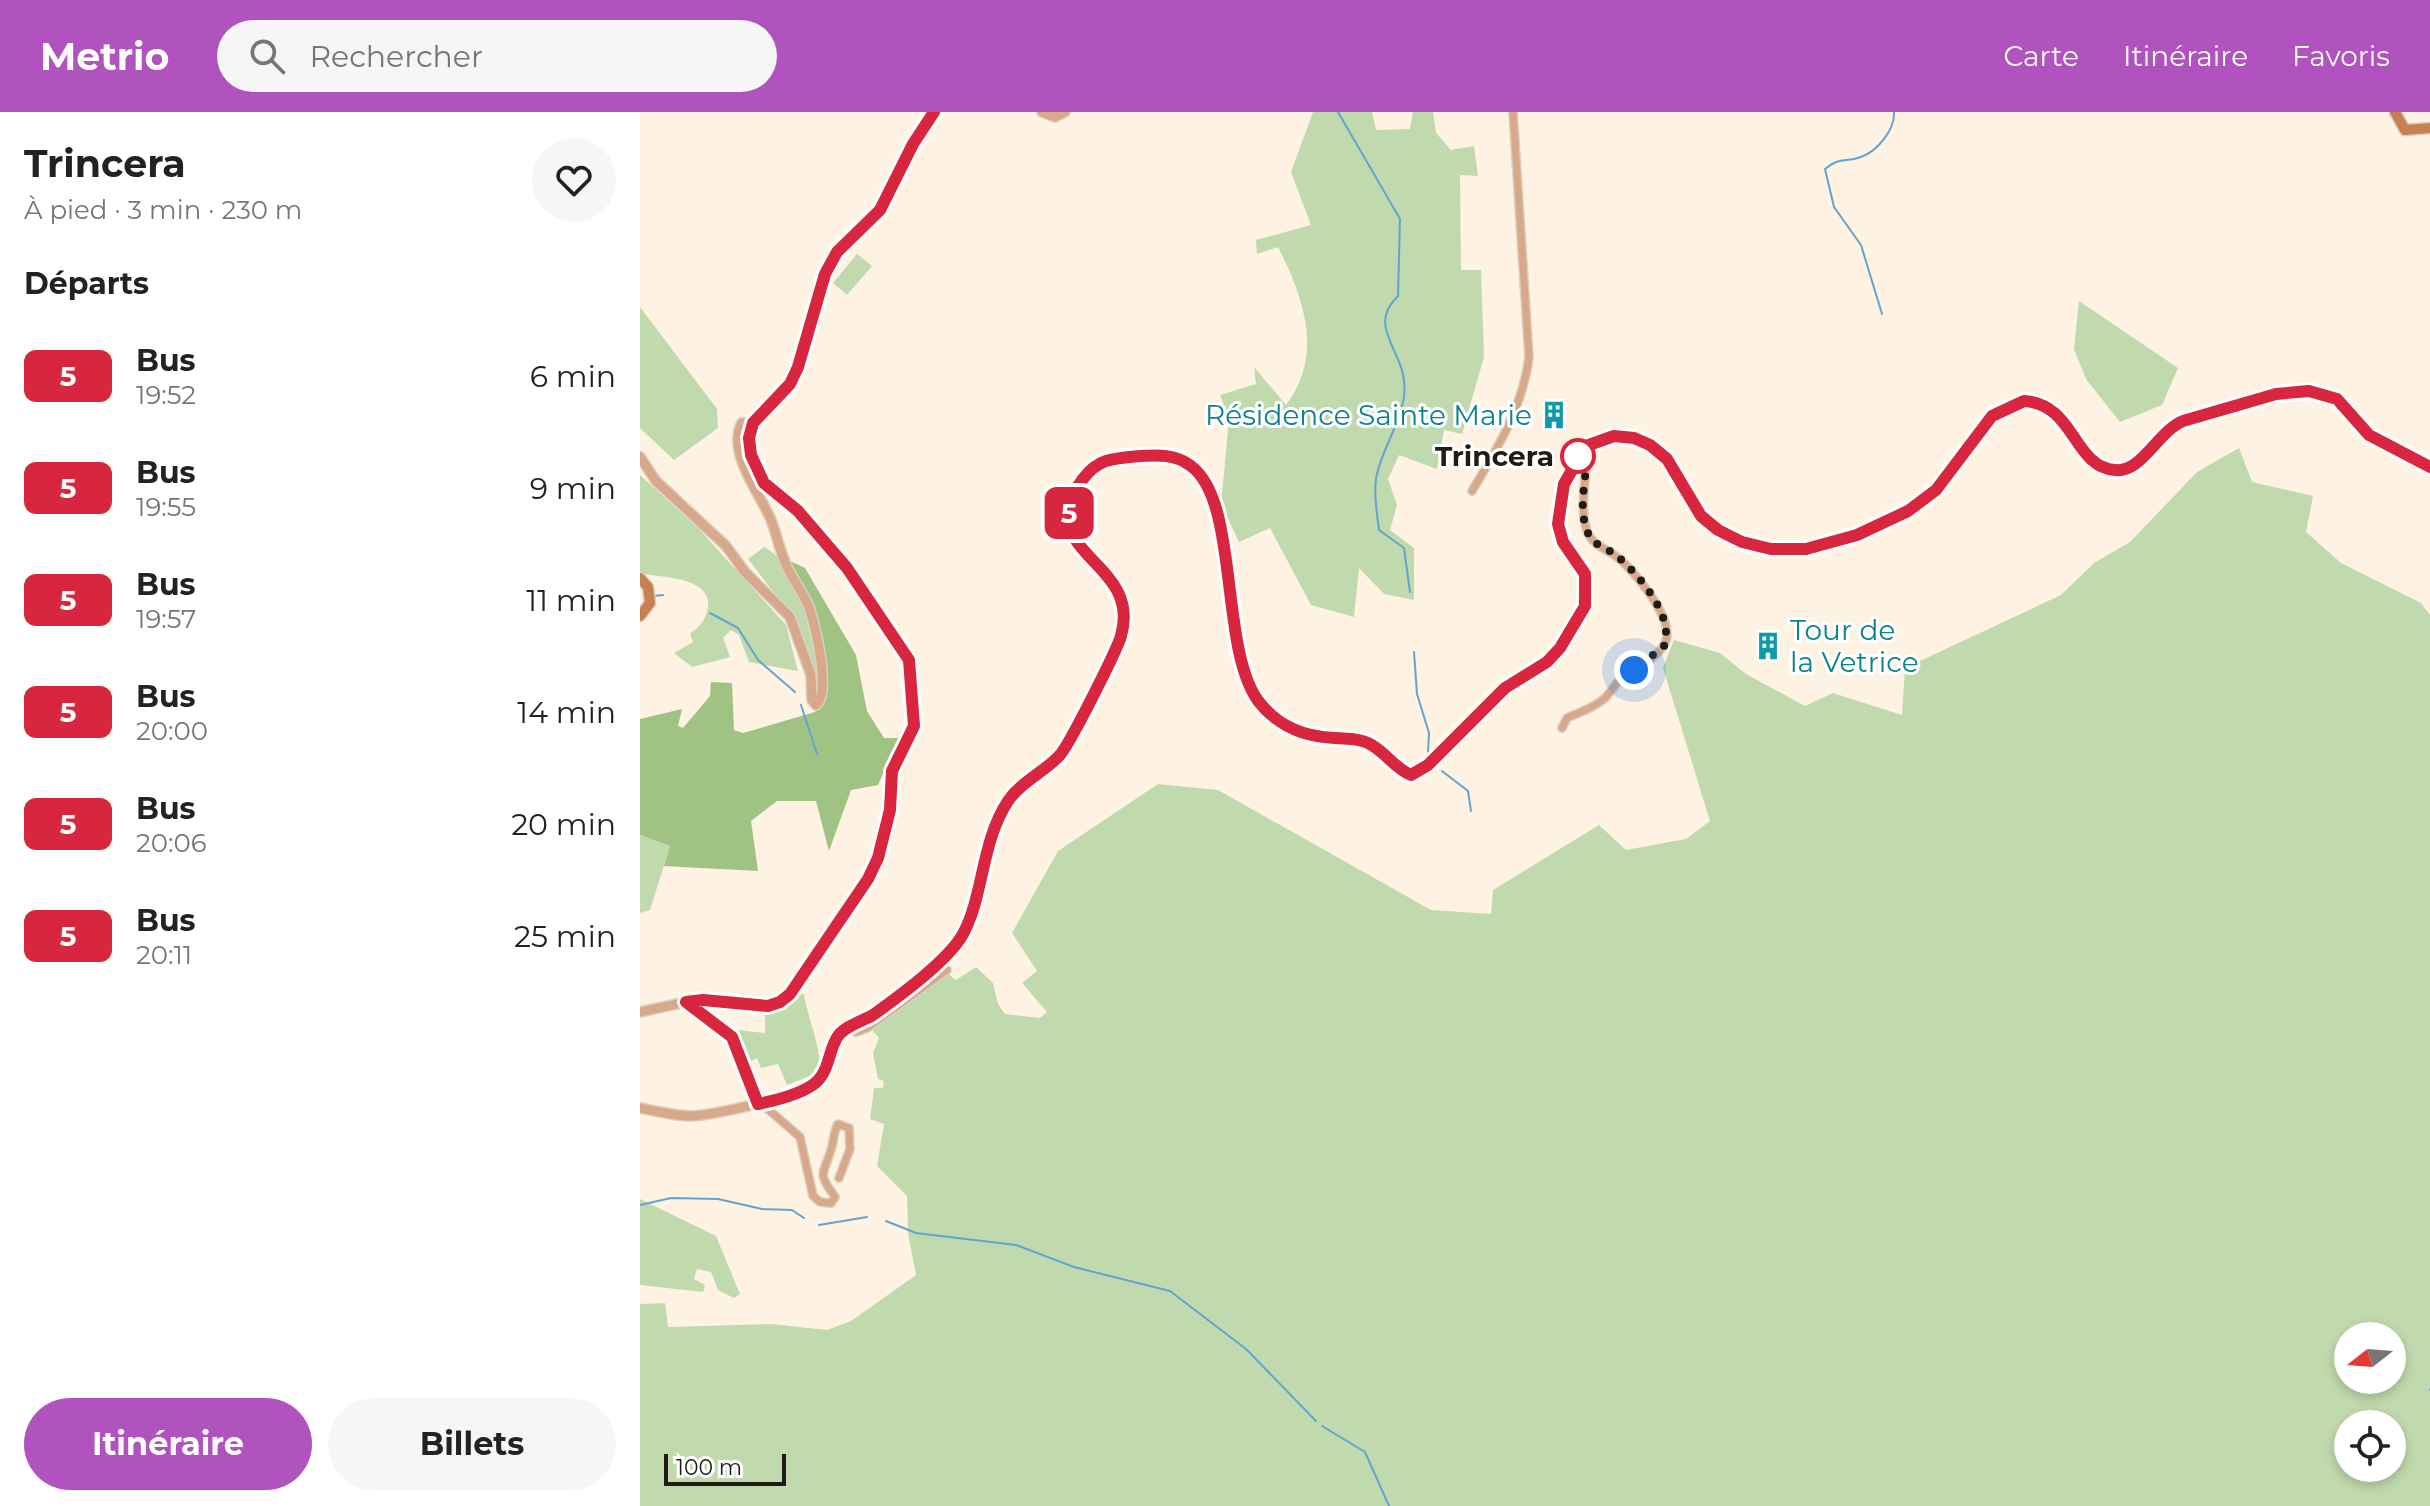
<!DOCTYPE html>
<html lang="fr">
<meta charset="utf-8">
<style>
:root{--surface:#fff;--page:#f6f6f6;--text:#222;--muted:#767676;--accent:#b053be}
body{margin:0;font-family:Montserrat,sans-serif;background:var(--page);color:var(--text);height:100vh;display:flex;flex-direction:column;font-size:30px;white-space:nowrap}
*{box-sizing:border-box;margin:0}
p{font-size:26px;color:var(--muted)}
.icon{flex:none;width:44px;height:44px;fill:none;stroke:currentColor;stroke-width:2;stroke-linecap:round;stroke-linejoin:round}
.map{position:relative;flex:1;overflow:hidden}
.details{display:flex;flex-direction:column;background:var(--surface);width:640px}
.details>*{flex:none}
.badge{padding:0 16px;border-radius:12px;font-size:28px;line-height:52px}
.needle{width:52px;rotate:253deg}
.controls{position:absolute;left:1694px;top:1210px;display:grid;gap:16px}
.controls a{display:grid;place-items:center;width:72px;height:72px;border-radius:50%;background:var(--surface);box-shadow:0 4px 12px #0003;font-size:40px}
.scale{position:absolute;left:24px;bottom:20px;width:122px;box-sizing:border-box;padding-left:8px;border:4px solid #201b14;border-top:0;font-size:22px;line-height:28px;white-space:nowrap;color:#201b14;-webkit-text-stroke:6px #fff;paint-order:stroke}
.you{position:absolute;width:40px;height:40px;margin:-20px;border:6px solid #fff;border-radius:50%;background:#1a73e8;box-shadow:0 0 0 12px #1a73e833}
.map>.badge{position:absolute;translate:-50% -50%;box-shadow:0 0 0 4px #fff}
h2{padding:0 24px;font-size:30px;line-height:72px}
.round{display:grid;place-items:center;flex:none;width:84px;height:84px;border-radius:42px;background:var(--page)}
.summary{display:flex;align-items:center;justify-content:space-between;height:136px;padding:0 24px}
h1{font-size:38px;font-weight:700;line-height:60px}
.cta{display:flex;gap:16px;margin-top:auto;padding:16px 24px}
.cta a{flex:1;height:92px;border-radius:48px;background:var(--accent);color:#fff;font-size:32px;font-weight:700;line-height:92px;text-align:center}
.cta a+a{background:var(--page);color:var(--text)}
ul{padding:0;list-style:none}
li{display:flex;align-items:center;gap:24px;height:112px;padding:0 24px}
li div{flex:1}
li b{display:block;font-size:30px}
li em{font-style:normal}
li .badge{min-width:88px;font-weight:700;text-align:center}
header{display:flex;align-items:center;gap:48px;box-sizing:border-box;height:112px;padding:0 40px;background:var(--accent);color:#fff}
header strong{font-size:38px}
nav{display:flex;gap:44px;margin-inline-start:auto;font-size:28px}
.search{width:560px;height:72px;background:var(--page);display:flex;align-items:center;gap:20px;box-sizing:border-box;padding:0 28px;border-radius:44px;color:var(--muted);font-size:30px}
main{display:flex;flex:1;min-height:0}
.map>svg:first-child{display:block}
.green{fill:#c1daad;fill-rule:evenodd}
.forest{fill:#a0c283}
.lines{fill:none;stroke-linecap:round;stroke-linejoin:round}
.stream{stroke:#62a4d0;stroke-width:2}
.minor-casing{stroke:#dad0c1;stroke-width:10}
.tertiary-casing{stroke:#dad0c1;stroke-width:12}
.secondary-casing{stroke:#dad0c1;stroke-width:13}
.minor{stroke:#d7a889;stroke-width:7}
.tertiary{stroke:#d7a889;stroke-width:9}
.secondary{stroke:#c58152;stroke-width:10}
.line-casing{stroke:#fff;stroke-width:18}
.line{stroke:#d7263d;stroke-width:12}
.walk{stroke:#201b14;stroke-width:8;stroke-dasharray:0 14.4}
.stop-dot{fill:#fff;stroke:#d7263d;stroke-width:4}
.labels{text-anchor:middle;stroke-width:6;stroke-linejoin:round;paint-order:stroke}
.culture-label{font-size:28px;fill:#0d838f;stroke:#fff;text-anchor:end}
.stop-label{font-size:28px;font-weight:bold;fill:#201b14;stroke:#fff;text-anchor:end}
</style>
<header>
<strong>Metrio</strong>
<div class="search"><svg class="icon" aria-label="search" viewBox="0 0 24 24"><circle cx="10" cy="10" r="6"/><path d="M15 15l6 6"/></svg>Rechercher</div>
<nav><a>Carte</a><a>Itinéraire</a><a>Favoris</a></nav>
</header>
<main>
<section class="details">
<div class="summary"><div><h1>Trincera</h1><p>À pied · 3 min · 230 m</p></div><a class="round"><svg class="icon" aria-label="heart" viewBox="0 0 24 24"><path d="M12 20l-8-8c-3-5 5-10 8-4 3-6 11-1 8 4z"/></svg></a></div>
<h2>Départs</h2>
<ul>
<li><span class="badge" style="background:#d7263d;color:#fff">5</span><div><b>Bus</b><p>19:52</p></div><em>6 min</em></li>
<li><span class="badge" style="background:#d7263d;color:#fff">5</span><div><b>Bus</b><p>19:55</p></div><em>9 min</em></li>
<li><span class="badge" style="background:#d7263d;color:#fff">5</span><div><b>Bus</b><p>19:57</p></div><em>11 min</em></li>
<li><span class="badge" style="background:#d7263d;color:#fff">5</span><div><b>Bus</b><p>20:00</p></div><em>14 min</em></li>
<li><span class="badge" style="background:#d7263d;color:#fff">5</span><div><b>Bus</b><p>20:06</p></div><em>20 min</em></li>
<li><span class="badge" style="background:#d7263d;color:#fff">5</span><div><b>Bus</b><p>20:11</p></div><em>25 min</em></li>
</ul>
<div class="cta"><a>Itinéraire</a><a>Billets</a></div>
</section>
<div class="map">
<svg width="1790" height="1394" viewBox="0 0 1790 1394">
<rect width="100%" height="100%" fill="#fef2e2"/>
<!-- green -->
<g class="green">
<path d="M673,0H732L736,18L770,17L773,0H793L796,21L811,38L834,34L838,64L820,63L821,158H841L844,245L822,322L804,318L797,357L759,343L748,367L757,393L750,418L774,436V488L744,482L719,456L714,505L671,493L630,416L599,430L581,392L589,307L580,283L616,272L614,255L646,293C684,243 664,186 638,135L617,142L616,128L671,113L651,60Z"/>
<path d="M217,142L232,154L207,183L193,171Z"/>
<path d="M1439,189L1538,256L1522,293L1480,310L1446,267L1434,237Z"/>
<path d="M0,195L77,297L78,316L34,348L0,316Z"/>
<path d="M1599,336L1612,370L1673,384L1666,420L1701,451L1781,491L1790,503V1394H0V1192L25,1191L28,1215L131,1212L187,1218L211,1209L276,1163L268,1121L267,1084L237,1054L244,1012L230,1007L234,976H243L244,969L238,967L233,941L239,926L232,918L308,862L316,868L336,855L353,871L358,892L365,902L400,906L407,900L382,871L397,859L372,821L418,739L518,672L578,678L791,798L851,802L853,778L959,713L986,738L1046,727L1070,709L1023,556L1034,528L1080,541L1106,562L1165,594L1193,581L1262,603L1265,556L1421,483L1454,451L1490,430L1557,360ZM1708,1224H1752V1268H1708ZM1708,1312H1752V1356H1708Z"/>
<path d="M0,363L59,417L146,513L158,559L109,550L99,523L91,518L83,526L90,545L52,555L34,541L53,530L50,522C60,514 65,509 68,496C73,464 20,466 0,461Z"/>
<path d="M124,435C160,453 171,525 179,561H175L158,512L108,447Z"/>
<path d="M0,723L30,734L10,798L0,801Z"/>
<path d="M164,882C168,907 180,932 180,957L170,964L147,973L138,952L121,956L117,946L105,952L95,926L99,918L125,921V899L146,893L155,883Z"/>
<path d="M0,1087L76,1124L100,1182L94,1186L78,1178L71,1160L57,1157L54,1167L65,1173L63,1180L0,1173Z"/>
</g>
<!-- forest -->
<path class="forest" d="M150,449L165,456L216,543L227,599L244,626H259L238,673L211,678L189,739L176,689H137L111,709L118,759L24,754L30,734L0,723V607L42,597L38,614L43,616L70,584L71,570L92,571L94,618L103,621L175,600C183,592 182,582 182,570C186,525 172,488 150,449Z"/>
<g class="lines">
<!-- stream -->
<g class="stream">
<path d="M698,0L760,107L758,184C734,207 749,225 759,250C777,292 746,323 737,362C733,378 737,401 739,418L764,436L770,480"/>
<path d="M1242,202L1221,133L1194,95L1185,57C1201,44 1205,51 1221,45C1238,39 1255,17 1254,0"/>
<path d="M13,484L23,483"/>
<path d="M70,501L98,516L118,548L155,580"/>
<path d="M774,540L777,582L789,621L788,640"/>
<path d="M161,593L177,642"/>
<path d="M802,659L828,679L831,699"/>
<path d="M0,1093L31,1086L78,1087L122,1097L152,1098L164,1106"/>
<path d="M246,1109L276,1121L376,1133L434,1155L530,1179L606,1237L676,1309"/>
<path d="M179,1113L227,1105"/>
<path d="M1790,1278V1277"/>
<path d="M682,1314L725,1340L749,1394"/>
</g>
<defs>
<g id="minor">
<path d="M832,379C857,337 883,295 889,245L873,0"/>
<path d="M922,616L927,606C940,600 954,596 965,586C971,580 974,573 981,567C994,557 1015,548 1024,533C1038,511 998,465 983,450C972,439 952,434 947,419C938,391 949,362 946,334"/>
<path d="M46,890L92,925L118,992"/>
<path d="M208,917L216,920L227,916L307,858"/>
<path d="M122,992L160,1025L173,1084L180,1090L191,1091L195,1085C178,1061 182,1065 191,1038C194,1029 193,1021 198,1012L209,1016L210,1037L199,1066"/>
</g>
<g id="tertiary">
<path d="M402,0L415,5L425,0"/>
<path d="M0,345L16,369L86,434L105,460L150,505L171,563L172,588L176,593C191,580 176,518 170,498C165,483 154,470 147,455C140,440 137,423 131,408C121,383 86,340 102,311H113"/>
<path d="M0,900L55,888L128,894L140,890L150,882L182,835L228,767L238,746L250,698L252,659L274,614L269,548L207,456L158,399L124,371L111,343L109,326L113,311L150,272L158,255L185,162L197,140L240,98L273,32L294,0"/>
<path d="M0,996C16,999 34,1004 51,1004C73,1003 163,984 177,969C191,955 188,930 205,919C239,897 304,857 323,821C334,801 335,779 340,758C346,735 355,709 368,690C379,671 401,661 417,646C429,635 477,540 481,522C497,455 417,445 430,394C441,350 489,335 530,345C604,361 579,535 619,589C640,618 668,625 702,627C711,627 722,627 731,632C746,641 755,656 771,663L788,653L865,576L907,550L920,536L945,494V462L923,430L918,412L924,372L946,334L974,324L994,326L1010,333L1027,347L1061,404L1078,418L1131,437H1166L1217,423L1268,399L1296,378L1352,304L1384,289C1435,292 1433,355 1475,358C1504,360 1518,320 1543,309L1636,282L1669,279L1697,287L1729,323L1790,355"/>
</g>
<g id="secondary">
<path d="M1755,0L1765,18L1790,16"/>
<path d="M0,466L8,475L10,491L0,504"/>
</g>
</defs>
<!-- minor casing -->
<use href="#minor" class="minor-casing"/>
<!-- tertiary casing -->
<use href="#tertiary" class="tertiary-casing"/>
<!-- secondary casing -->
<use href="#secondary" class="secondary-casing"/>
<!-- minor -->
<use href="#minor" class="minor"/>
<!-- tertiary -->
<use href="#tertiary" class="tertiary"/>
<!-- secondary -->
<use href="#secondary" class="secondary"/>
</g>
<g class="lines">
<defs>
<path id="line" d="M294,0L273,32L240,98L197,140L185,162L158,255L150,272L113,311L109,326L111,343L124,371L158,399L207,456L269,548L274,614L252,659L250,698L238,746L228,767L192,820L150,882L140,890L128,894L63,888L46,890L92,925L118,992C134,989 161,982 174,972C190,960 188,938 198,924C205,914 223,909 233,903C258,885 308,849 323,822C344,783 341,730 368,689C381,670 404,660 419,644C428,636 477,538 481,524C500,457 417,446 430,395C434,376 448,355 466,349C476,346 489,345 500,344C518,343 536,342 551,354C600,390 579,538 619,590C639,615 664,625 695,626C706,627 718,626 728,631C745,639 754,656 771,663L788,653L865,576L907,550L920,536L945,494V462L923,430L918,412L924,372L946,334L974,324L994,326L1010,333L1027,347L1061,404L1078,418L1102,430L1131,437H1166L1217,423L1268,399L1296,378L1352,304L1384,289C1435,292 1433,355 1475,358C1502,361 1517,320 1543,309L1636,282L1669,279L1697,287L1729,323L1790,355"/>
</defs>
<!-- line casing -->
<use href="#line" class="line-casing"/>
<!-- line -->
<use href="#line" class="line"/>
<!-- walk -->
<path class="walk" d="M938,344L946,334C949,362 936,394 948,421C953,434 968,436 977,444C999,463 1035,504 1024,534L994,558"/>
</g>
<!-- icons -->
<defs>
<symbol id="building-bare" viewBox="-9 -9 18 18"><path d="M-4-6H4V6H1V3H-1V6H-4ZM-2.5-4.3h1.7v1.8h-1.7ZM.8-4.3h1.7v1.8H.8ZM-2.5-1h1.7V.8h-1.7ZM.8-1h1.7V.8H.8Z" fill="#0f9aa8" stroke="#fff" stroke-width="2.5" paint-order="stroke"/></symbol>
</defs>
<g fill-rule="evenodd">
<use href="#building-bare" x="894" y="283" width="40" height="40"/>
<use href="#building-bare" x="1108" y="514" width="40" height="40"/>
</g>
<!-- markers -->
<circle class="stop-dot" cx="938" cy="344" r="16"/>
<g class="labels">
<!-- culture labels -->
<g class="culture-label">
<text x="892" y="313">Résidence Sainte Marie</text>
<text x="1150" y="528" text-anchor="start">Tour de<tspan x="1150" dy="32">la Vetrice</tspan></text>
</g>
<!-- stop labels -->
<g class="stop-label">
<text x="914" y="354">Trincera</text>
</g>
</g>
</svg>
<div class="controls">
<a><svg class="needle" viewBox="-14 -14 28 28"><path d="M0-13l5 13h-10z" fill="#e53935"/><path d="M0 13l5-13h-10z" fill="#767676"/></svg></a>
<a><svg class="icon" aria-label="locate" viewBox="0 0 24 24"><circle cx="12" cy="12" r="6"/><path d="M12 2v4M12 18v4M2 12h4M18 12h4"/></svg></a>
</div>
<div class="scale">100 m</div>
<div class="you" style="left:994px;top:558px"></div>
<b class="badge" style="left:429px;top:401px;background:#d7263d;color:#fff">5</b>
</div>
</main>
